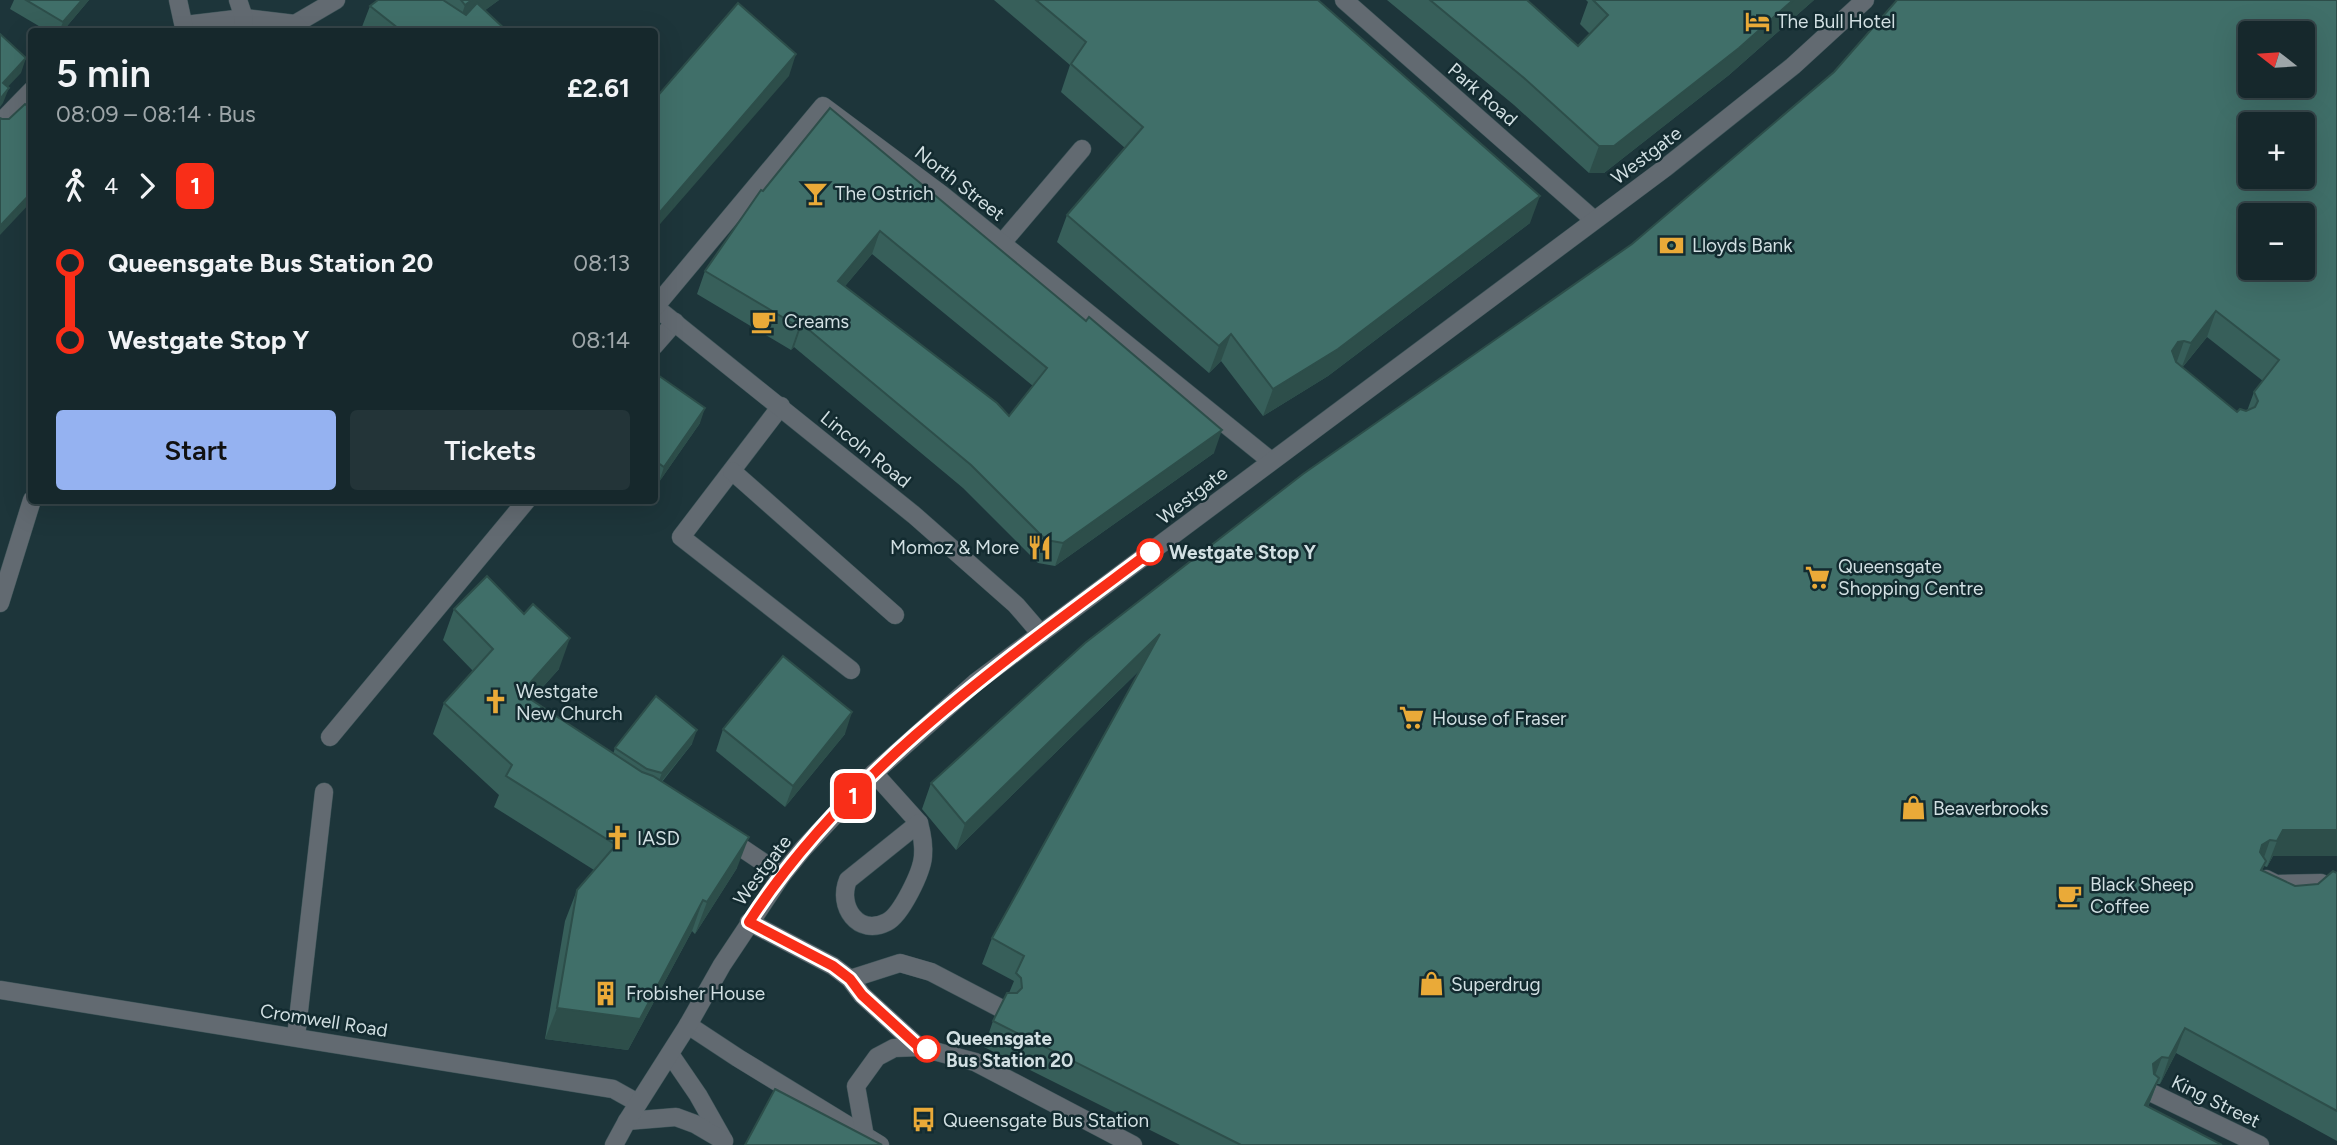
<!DOCTYPE html>
<meta charset="utf-8">
<style>
:root{--surface:#16282c;--page:#233438;--text:#f1f3f6;--muted:#9ea6a9;--line:#354448;--accent:#95b2f1}
body{margin:0;font-family:Figtree,sans-serif;background:var(--page);color:var(--text);height:100vh;display:flex;flex-direction:column;font-size:26px;white-space:nowrap}
*{box-sizing:border-box;margin:0}
p{font-size:23px;color:var(--muted)}
.icon{flex:none;width:38px;height:38px;fill:none;stroke:currentColor;stroke-width:2;stroke-linecap:round;stroke-linejoin:round}
.map{position:relative;flex:1;overflow:hidden}
.side{position:absolute;left:28px;top:28px;width:630px;height:476px;display:flex;flex-direction:column;background:var(--surface);border-radius:7px;box-shadow:0 7px 28px #0002,0 0 0 2px var(--line)}
.side>*{flex:none}
.badge{padding:0 14px;border-radius:10px;font-size:24px;line-height:46px}
.needle{width:46px;rotate:287deg}
.buttons{position:absolute;left:2238px;top:21px;display:grid;gap:14px}
.buttons a{display:grid;place-items:center;width:77px;height:77px;border-radius:7px;background:var(--surface);box-shadow:0 7px 28px #0002,0 0 0 2px var(--line);font-size:35px}
.map>.badge{position:absolute;translate:-50% -50%;box-shadow:0 0 0 4px #fff}
.legs{display:flex;align-items:center;gap:10px;height:77px;padding:0 28px;font-size:23px}
.legs p{margin-inline-start:auto}
.head{display:flex;align-items:center;justify-content:space-between;height:119px;padding:0 28px}
h1{font-size:38px;font-weight:600;line-height:52px}
.primary-button{display:flex;gap:14px;margin-top:auto;padding:14px 28px}
.primary-button a{flex:1;height:80px;border-radius:7px;background:var(--accent);color:#111;font-size:28px;font-weight:600;line-height:80px;text-align:center}
.primary-button a+a{background:var(--page);color:var(--text)}
ul{padding:0 28px;list-style:none}
li{display:flex;align-items:center;gap:24px;height:77px;font-size:26px}
li i{display:grid;place-items:center;width:10px;height:100%;margin:0 9px;background:currentColor}
li i::after{content:'';width:18px;height:18px;margin:-9px;border:5px solid;border-radius:50%;background:var(--surface)}
li p{margin-inline-start:auto}
li:first-child i{background:linear-gradient(#0000 50%,currentColor 0)}
li:last-child i{background:linear-gradient(currentColor 50%,#0000 0)}
.map>svg:first-child{display:block}
.lines{fill:none;stroke-linecap:round;stroke-linejoin:round}
.service-casing{stroke:#3d5458;stroke-width:19}
.pedestrian-casing{stroke:#3d5458;stroke-width:19}
.minor-casing{stroke:#3d5458;stroke-width:19}
.tertiary-casing{stroke:#3d5458;stroke-width:19}
.service{stroke:#626a71;stroke-width:18}
.pedestrian{stroke:#626a71;stroke-width:18}
.minor{stroke:#626a71;stroke-width:18}
.tertiary{stroke:#626a71;stroke-width:18}
.wall{fill:#375f5a;fill-rule:evenodd}
.shaded-wall{fill:#2d4e4a}
.building{fill:#406f69;stroke:#2d4e4a;stroke-width:2;fill-rule:evenodd}
.line-1-casing{stroke:#fff;stroke-width:16}
.line-1{stroke:#f92e18;stroke-width:10}
.stop-1-dot{fill:#fff;stroke:#f92e18;stroke-width:3.5}
.labels{text-anchor:middle;stroke-width:5;stroke-linejoin:round;paint-order:stroke}
.poi-label{font-size:19px;fill:#d1dfe2;stroke:#132b30;text-anchor:start}
.street-label{font-size:19px;fill:#d1dfe2;stroke:#132b30}
.stop-label{font-size:19px;font-weight:bold;fill:#d1dfe2;stroke:#132b30;text-anchor:start}
</style>
<div class="map">
<svg width="2337" height="1145" viewBox="0 0 2337 1145">
<rect width="100%" height="100%" fill="#1d353a"/>
<g class="lines">
<defs>
<g id="service">
<path d="M1002,243L1082,149"/>
<path d="M654,346L675,322"/>
<path d="M781,406L681,537L851,670"/>
<path d="M732,471L895,615"/>
<path d="M330,737L527,500"/>
<path d="M874,773L919,823"/>
<path d="M919,823C922,834 924,844 923,856C922,872 901,915 887,922C858,937 837,906 848,880Z"/>
<path d="M724,836L782,875"/>
<path d="M749,922L833,966L850,979L862,995L919,1047"/>
<path d="M850,979L900,963L931,972L1002,1009"/>
<path d="M688,1025L738,1058L880,1145"/>
<path d="M296,1037L324,792"/>
<path d="M670,1054L698,1095L724,1141"/>
<path d="M627,1121L676,1117L695,1124L724,1141"/>
<path d="M865,1137L856,1086L877,1057L894,1048L919,1047L975,1062L1133,1145"/>
</g>
<path id="pedestrian" d="M2266,879L2276,884L2321,883L2337,891"/>
<g id="minor">
<path d="M1344,0L1594,220"/>
<path d="M295,24L336,0"/>
<path d="M185,25L244,18L295,24L303,32"/>
<path d="M0,123L32,90"/>
<path d="M654,306L914,515L1016,605L1041,634"/>
<path d="M655,307L823,106L941,194L1271,461"/>
<path d="M0,990L613,1089L638,1103"/>
<path d="M2154,1094L2260,1145"/>
<path d="M614,1145L627,1121L688,1025L722,965L782,875L803,849L874,773L976,682L1665,168L1793,66L1865,0"/>
</g>
<g id="tertiary">
<path d="M178,0L185,32"/>
<path d="M238,0L244,18L242,32"/>
<path d="M0,603L32,500"/>
</g>
</defs>
<!-- service casing -->
<use href="#service" class="service-casing"/>
<!-- pedestrian casing -->
<use href="#pedestrian" class="pedestrian-casing"/>
<!-- minor casing -->
<use href="#minor" class="minor-casing"/>
<!-- tertiary casing -->
<use href="#tertiary" class="tertiary-casing"/>
<!-- service -->
<use href="#service" class="service"/>
<!-- pedestrian -->
<use href="#pedestrian" class="pedestrian"/>
<!-- minor -->
<use href="#minor" class="minor"/>
<!-- tertiary -->
<use href="#tertiary" class="tertiary"/>
</g>
<!-- wall -->
<g class="wall">
<path d="M14,0H89L62,32H49L10,9Z"/>
<path d="M378,0H499L485,10L508,32H360L370,6Z"/>
<path d="M994,0H1318L1530,223L1328,376L1263,416L1221,361L1209,373L1057,242L1067,215L1125,148L1061,92L1070,65Z"/>
<path d="M1387,0H1527L1578,46L1590,34L1580,24L1588,2L1586,0H1814L1729,75L1604,173H1589L1514,105Z"/>
<path d="M2337,0V856H2273L2267,867L2264,866L2262,871L2295,886L2318,884L2337,873V1141L2176,1053L2160,1084H2157L2148,1107L2222,1145H1180L984,1047L993,1021L1009,993L1014,981L982,964L992,938L1140,670L956,850L922,809L931,783ZM2207,337L2263,381L2254,392L2247,411L2237,412L2182,368Z"/>
<path d="M830,108L1214,453L1055,566L1038,563L963,488L794,347L791,350L697,294L705,271L763,191ZM872,254L1033,386L1009,416L845,286Z"/>
<path d="M654,374L700,423L659,482L654,479Z"/>
<path d="M479,500H488L485,505Z"/>
<path d="M454,609L559,669L531,700L613,754L615,748L692,744L662,782L737,868L695,934L692,931L628,1050L545,1039L565,921L577,890L594,870L494,807L499,795L433,734L444,703L473,671L443,640Z"/>
<path d="M723,729L845,734L785,807L716,751Z"/>
</g>
<!-- shaded-wall -->
<g class="shaded-wall">
<path d="M82,0H89L62,32H59L63,22Z"/>
<path d="M472,0H499L456,32L465,5Z"/>
<path d="M1793,0H1814L1729,75L1604,173H1589L1599,146Z"/>
<path d="M796,54L789,76L654,231V219Z"/>
<path d="M26,58L21,73L0,95L3,83Z"/>
<path d="M9,88L3,103L0,107V99Z"/>
<path d="M32,192V201L0,235V226Z"/>
<path d="M1540,196L1530,223L1328,376L1263,416L1273,389Z"/>
<path d="M880,231L872,254L830,304L838,281Z"/>
<path d="M2216,311L2207,337L2181,369L2191,343Z"/>
<path d="M802,324L794,347L791,350L799,327Z"/>
<path d="M1231,334L1221,361L1209,373L1219,346Z"/>
<path d="M2184,341L2175,367L2172,351L2178,342Z"/>
<path d="M705,408L700,423L659,482L664,467Z"/>
<path d="M1222,430L1214,453L1055,566L1063,543Z"/>
<path d="M1160,634L1150,660L956,850L965,824Z"/>
<path d="M570,638L559,669L509,724L521,693Z"/>
<path d="M852,712L845,734L785,807L793,786Z"/>
<path d="M697,730L692,744L656,788L662,773Z"/>
<path d="M2283,830H2337V856H2273L2267,867L2277,841Z"/>
<path d="M749,837L737,868L695,934L707,902Z"/>
<path d="M2270,840L2261,866L2252,871L2262,845Z"/>
<path d="M703,900L692,931L628,1050L545,1039L557,1008Z"/>
<path d="M2185,1028L2176,1053L2160,1084L2169,1058Z"/>
<path d="M2162,1057L2152,1083L2153,1064Z"/>
<path d="M2159,1078L2149,1104L2135,1131L2145,1105Z"/>
</g>
<!-- building -->
<g class="building">
<path d="M26,0H82L63,22Z"/>
<path d="M378,0H443L466,15L477,3L508,32H403L370,6Z"/>
<path d="M461,0H472L465,5Z"/>
<path d="M1036,0H1318L1540,196L1338,349L1273,389L1231,334L1219,346L1067,215L1143,127L1071,64L1086,42Z"/>
<path d="M1430,0H1527L1578,46L1608,15L1593,0H1793L1739,48L1614,146H1599L1524,78Z"/>
<path d="M1897,0H2337V830H2283L2277,841L2270,840L2262,845L2260,852L2266,861L2261,870L2295,886L2318,884L2333,871L2337,873V1111L2185,1028L2169,1058L2162,1057L2153,1064L2154,1074L2159,1078L2145,1105L2222,1145H1241L993,1021L1007,993H1017L1022,988L1021,978L1016,973L1024,956L992,938L1160,634L965,824L931,783L1085,643L1303,474L1632,244L1834,72ZM2250,33H2303V86H2250ZM2250,124H2303V177H2250ZM2250,215H2303V268H2250ZM2216,311L2279,360L2254,392L2258,401L2255,407L2246,411L2240,409L2237,412L2176,362L2172,351L2178,342L2184,341L2191,343Z"/>
<path d="M738,3L796,54L654,219V100Z"/>
<path d="M0,34L26,58L3,83L9,88L0,99Z"/>
<path d="M25,104L32,110V192L0,226V118L2,119H9Z"/>
<path d="M830,108L1086,321L1089,317L1222,430L1063,543L1046,540L971,465L802,324L799,327L705,271L761,190L763,191ZM880,231L1047,368L1009,416L997,403L838,281Z"/>
<path d="M655,373L705,408L664,467L654,460Z"/>
<path d="M487,576L524,614L533,604L570,638L521,693L642,772L653,776L749,837L707,902L703,900L640,1019L557,1008L577,890L616,845L506,776L512,765L444,703L493,649L454,609Z"/>
<path d="M783,656L852,712L793,786L723,729Z"/>
<path d="M656,696L697,730L662,773L647,769L615,748Z"/>
<path d="M775,1089L882,1145H745Z"/>
</g>
<g class="lines">
<defs>
<path id="line-1" d="M927,1049L919,1047L862,995L850,979L833,966L749,922C846,771 1008,658 1150,552"/>
</defs>
<!-- line-1 casing -->
<use href="#line-1" class="line-1-casing"/>
<!-- line-1 -->
<use href="#line-1" class="line-1"/>
</g>
<!-- icons -->
<defs>
<symbol id="hotel-bare" viewBox="-9 -9 18 18"><path d="M-6-4.5h1.5V1H6V5H4.5V3h-9V5H-6ZM-4 0a1.8 1.8 0 1 1 3.6 0ZM.5 0V-2.5h3Q6-2.5 6 0Z" fill="#eaaa38" stroke="#132b30" stroke-width="2.5" paint-order="stroke"/></symbol>
<symbol id="bar-bare" viewBox="-9 -9 18 18"><path d="M-6-5H6L.8 .8V4.5H3.5V6h-7V4.5H-.8V.8Z" fill="#eaaa38" stroke="#132b30" stroke-width="2.5" paint-order="stroke"/></symbol>
<symbol id="bank-bare" viewBox="-9 -9 18 18"><path d="M-6-4H6V4H-6ZM0-2.3a2.3 2.3 0 1 0 0 4.6a2.3 2.3 0 1 0 0-4.6Z" fill="#eaaa38" stroke="#132b30" stroke-width="2.5" paint-order="stroke"/></symbol>
<symbol id="cafe-bare" viewBox="-9 -9 18 18"><path d="M-5.5-4.5H6V0H3Q3 3.5 0 3.5H-2.5Q-5.5 3.5-5.5 0ZM3-3.2v2h1.7v-2ZM-6 4.5H4V6H-6Z" fill="#eaaa38" stroke="#132b30" stroke-width="2.5" paint-order="stroke"/></symbol>
<symbol id="restaurant-bare" viewBox="-9 -9 18 18"><path d="M-5-6h1v4h1v-4h1v4h1v-4h1v5L-1.5 .5V6h-2V.5L-5-1ZM5-6V6H3V1.5H1.5Q1.5-4 5-6Z" fill="#eaaa38" stroke="#132b30" stroke-width="2.5" paint-order="stroke"/></symbol>
<symbol id="supermarket-bare" viewBox="-9 -9 18 18"><path d="M-6-5.5h2.5l.6 2H6L4.5 2H-2.5L-4.4-4H-6ZM-1.5 3.2a1.3 1.3 0 1 0 .1 0ZM3 3.2a1.3 1.3 0 1 0 .1 0Z" fill="#eaaa38" stroke="#132b30" stroke-width="2.5" paint-order="stroke"/></symbol>
<symbol id="church-bare" viewBox="-9 -9 18 18"><path d="M-1.2-6h2.4v3.5h3.3v2.4h-3.3V6h-2.4V-.1h-3.3v-2.4h3.3Z" fill="#eaaa38" stroke="#132b30" stroke-width="2.5" paint-order="stroke"/></symbol>
<symbol id="shop-bare" viewBox="-9 -9 18 18"><path d="M-5-2.5h2.3a2.7 3.5 0 0 1 5.4 0H5L5.5 6h-11ZM-1.5-2.5h3a1.5 2.3 0 0 0-3 0Z" fill="#eaaa38" stroke="#132b30" stroke-width="2.5" paint-order="stroke"/></symbol>
<symbol id="building-bare" viewBox="-9 -9 18 18"><path d="M-4-6H4V6H1V3H-1V6H-4ZM-2.5-4.3h1.7v1.8h-1.7ZM.8-4.3h1.7v1.8H.8ZM-2.5-1h1.7V.8h-1.7ZM.8-1h1.7V.8H.8Z" fill="#eaaa38" stroke="#132b30" stroke-width="2.5" paint-order="stroke"/></symbol>
<symbol id="bus-bare" viewBox="-9 -9 18 18"><path d="M-5-6H5V4H4V6H2V4H-2V6H-4V4H-5ZM-3.5-4V0h7V-4ZM-3.5 1.2v1.5H-2V1.2ZM2 1.2v1.5H3.5V1.2Z" fill="#eaaa38" stroke="#132b30" stroke-width="2.5" paint-order="stroke"/></symbol>
</defs>
<g fill-rule="evenodd">
<use href="#hotel-bare" x="1740" y="4" width="35" height="35"/>
<use href="#bar-bare" x="798" y="176" width="35" height="35"/>
<use href="#bank-bare" x="1654" y="228" width="35" height="35"/>
<use href="#cafe-bare" x="746" y="304" width="35" height="35"/>
<use href="#restaurant-bare" x="1022" y="530" width="35" height="35"/>
<use href="#supermarket-bare" x="1800" y="560" width="35" height="35"/>
<use href="#church-bare" x="478" y="684" width="35" height="35"/>
<use href="#supermarket-bare" x="1394" y="700" width="35" height="35"/>
<use href="#shop-bare" x="1896" y="790" width="35" height="35"/>
<use href="#church-bare" x="600" y="820" width="35" height="35"/>
<use href="#cafe-bare" x="2052" y="878" width="35" height="35"/>
<use href="#shop-bare" x="1414" y="966" width="35" height="35"/>
<use href="#building-bare" x="588" y="976" width="35" height="35"/>
<use href="#bus-bare" x="906" y="1102" width="35" height="35"/>
</g>
<!-- markers -->
<g class="stop-1-dot">
<circle cx="1150" cy="552" r="12"/>
<circle cx="927" cy="1049" r="12"/>
</g>
<g class="labels">
<!-- poi labels -->
<g class="poi-label">
<text x="1777" y="28">The Bull Hotel</text>
<text x="835" y="200">The Ostrich</text>
<text x="1692" y="252">Lloyds Bank</text>
<text x="784" y="328">Creams</text>
<text x="1019" y="554" text-anchor="end">Momoz &amp; More</text>
<text x="1838" y="573">Queensgate<tspan x="1838" dy="22">Shopping Centre</tspan></text>
<text x="516" y="698">Westgate<tspan x="516" dy="22">New Church</tspan></text>
<text x="1432" y="725">House of Fraser</text>
<text x="1933" y="815">Beaverbrooks</text>
<text x="637" y="845">IASD</text>
<text x="2090" y="891">Black Sheep<tspan x="2090" dy="22">Coffee</tspan></text>
<text x="1451" y="991">Superdrug</text>
<text x="626" y="1000">Frobisher House</text>
<text x="943" y="1127">Queensgate Bus Station</text>
</g>
<!-- street labels -->
<g class="street-label">
<text transform="translate(1483 94) rotate(41)" y="7">Park Road</text>
<text transform="translate(1646 155) rotate(-37)" y="7">Westgate</text>
<text transform="translate(960 183) rotate(38)" y="7">North Street</text>
<text transform="translate(866 449) rotate(39)" y="7">Lincoln Road</text>
<text transform="translate(1192 495) rotate(-37)" y="7">Westgate</text>
<text transform="translate(762 870) rotate(-53)" y="7">Westgate</text>
<text transform="translate(324 1020) rotate(9)" y="7">Cromwell Road</text>
<text transform="translate(2216 1101) rotate(26)" y="7">King Street</text>
</g>
<!-- stop labels -->
<g class="stop-label">
<text x="1169" y="559">Westgate Stop Y</text>
<text x="946" y="1045">Queensgate<tspan x="946" dy="22">Bus Station 20</tspan></text>
</g>
</g>
</svg>
<div class="buttons">
<a><svg class="needle" viewBox="-14 -14 28 28"><path d="M0-13l5 13h-10z" fill="#e53935"/><path d="M0 13l5-13h-10z" fill="#9ea6a9"/></svg></a>
<a>+</a>
<a>−</a>
</div>
<b class="badge" style="left:853px;top:796px;background:#f92e18;color:#fff">1</b>
<section class="side">
<div class="head"><div><h1>5 min</h1><p>08:09 – 08:14 · Bus</p></div><b>£2.61</b></div>
<div class="legs"><svg class="icon" aria-label="walk" viewBox="0 0 24 24"><circle cx="13" cy="4" r="2"/><path d="M13 8l-2 6 4 7M11 14l-3 7M7 12l3-4h3l4 4"/></svg>4<svg class="icon" aria-label="forward" viewBox="0 0 24 24"><path d="M9 5l7 7-7 7"/></svg><b class="badge" style="background:#f92e18;color:#fff">1</b></div>
<ul>
<li><i style="color:#f92e18"></i><b>Queensgate Bus Station 20</b><p>08:13</p></li>
<li><i style="color:#f92e18"></i><b>Westgate Stop Y</b><p>08:14</p></li>
</ul>
<div class="primary-button"><a>Start</a><a>Tickets</a></div>
</section>
</div>
